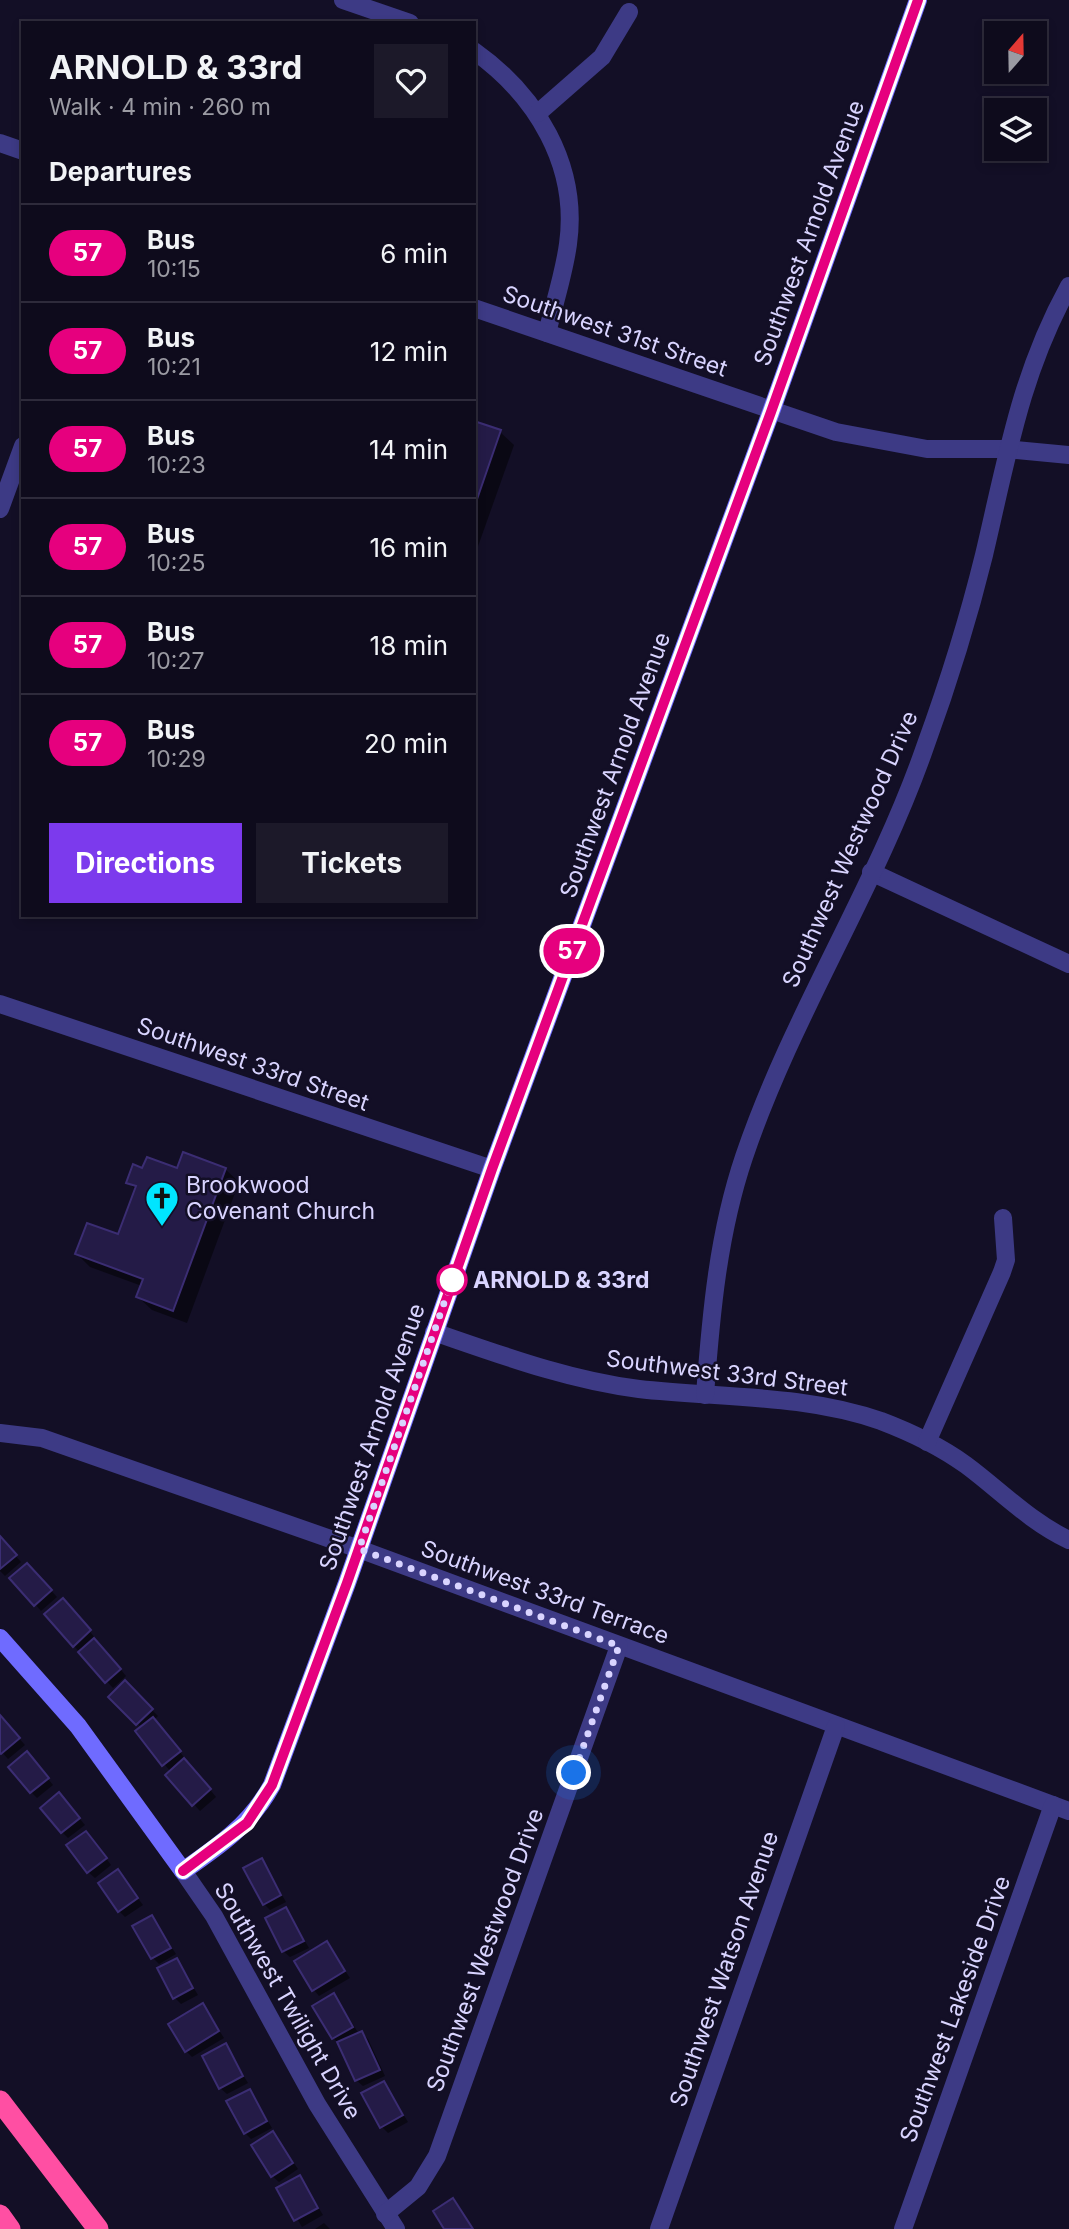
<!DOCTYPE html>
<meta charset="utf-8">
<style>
:root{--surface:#0e0b1c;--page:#1c1929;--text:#f1f3f6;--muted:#9b9ba3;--line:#2e2b3b;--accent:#7c3aed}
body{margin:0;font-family:Inter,sans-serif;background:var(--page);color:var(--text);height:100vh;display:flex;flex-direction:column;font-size:26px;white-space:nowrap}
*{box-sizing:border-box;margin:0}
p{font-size:23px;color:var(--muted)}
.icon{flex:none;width:38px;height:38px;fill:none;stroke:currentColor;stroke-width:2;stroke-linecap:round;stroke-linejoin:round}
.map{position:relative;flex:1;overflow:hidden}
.side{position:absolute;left:21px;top:21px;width:455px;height:896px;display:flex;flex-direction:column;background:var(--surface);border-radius:0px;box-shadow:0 4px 10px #0003,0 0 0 2px var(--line)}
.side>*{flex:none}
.badge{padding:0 14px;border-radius:23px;font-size:24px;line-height:46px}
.needle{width:46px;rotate:20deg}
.controls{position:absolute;left:984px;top:21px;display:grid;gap:14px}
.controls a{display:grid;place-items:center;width:63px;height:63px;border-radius:0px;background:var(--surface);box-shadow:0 4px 10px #0003,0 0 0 2px var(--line);font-size:35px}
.you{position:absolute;width:35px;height:35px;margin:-18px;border:5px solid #fff;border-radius:50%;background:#1a73e8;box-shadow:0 0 0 10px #1a73e833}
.map>.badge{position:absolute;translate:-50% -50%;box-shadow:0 0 0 4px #fff}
h2{padding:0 28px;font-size:26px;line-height:63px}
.round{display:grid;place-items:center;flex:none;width:74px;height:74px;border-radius:0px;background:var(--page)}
.overview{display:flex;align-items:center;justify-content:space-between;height:119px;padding:0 28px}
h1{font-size:33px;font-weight:700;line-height:52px}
.button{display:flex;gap:14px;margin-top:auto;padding:14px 28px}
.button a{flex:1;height:80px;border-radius:0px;background:var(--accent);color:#fff;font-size:28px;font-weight:700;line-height:80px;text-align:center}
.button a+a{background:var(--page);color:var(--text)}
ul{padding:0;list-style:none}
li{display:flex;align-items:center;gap:21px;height:98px;padding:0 28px;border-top:2px solid var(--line)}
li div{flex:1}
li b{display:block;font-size:26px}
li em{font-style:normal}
li .badge{min-width:77px;font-weight:700;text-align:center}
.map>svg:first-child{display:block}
.shadow{fill:#0007}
.building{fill:#241b47;stroke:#3b2d73;stroke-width:2}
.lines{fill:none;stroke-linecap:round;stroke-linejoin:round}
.street{stroke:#3d3a85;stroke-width:18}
.secondary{stroke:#6f6bff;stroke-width:18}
.highway{stroke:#ff4fa3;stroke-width:21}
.line-casing{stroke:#fff;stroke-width:16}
.line{stroke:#e6007e;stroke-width:10}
.walk{stroke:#d9d4ff;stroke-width:7;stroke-dasharray:0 12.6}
.stop-dot{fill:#fff;stroke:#e6007e;stroke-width:3.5}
.labels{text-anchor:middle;stroke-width:5;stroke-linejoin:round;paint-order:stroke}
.street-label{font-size:23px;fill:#d9d4ff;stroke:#130f26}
.poi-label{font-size:23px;fill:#d9d4ff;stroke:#130f26;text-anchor:start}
.stop-label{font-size:23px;font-weight:bold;fill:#d9d4ff;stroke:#130f26;text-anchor:start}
</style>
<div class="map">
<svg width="1069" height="2229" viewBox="0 0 1069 2229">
<rect width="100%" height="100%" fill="#130f26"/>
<!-- shadow -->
<g class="shadow">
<path d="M474,423L500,432L514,445L476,552Z"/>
<path d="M225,1169L239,1182L187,1323L152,1310L138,1297L142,1286L90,1267L77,1254L119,1236L136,1190L128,1182L144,1170Z"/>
<path d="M0,1538L21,1562L5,1576L0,1571Z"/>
<path d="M33,1571L57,1597L41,1611L35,1604Z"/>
<path d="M69,1606L126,1676L113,1688L74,1646Z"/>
<path d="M125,1683L158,1716L154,1720L216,1797L200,1811L168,1775L171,1772L137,1732L142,1728L111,1697Z"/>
<path d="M0,1717L25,1745L8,1759L0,1750Z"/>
<path d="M33,1760L53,1785L37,1798L31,1792Z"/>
<path d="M65,1801L85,1825L68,1838L62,1832Z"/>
<path d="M92,1839L111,1865L95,1878L88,1872Z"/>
<path d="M262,1860L286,1902L270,1910L264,1904Z"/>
<path d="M118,1872L143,1905L125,1917L119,1911Z"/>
<path d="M286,1909L309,1948L290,1957L283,1951Z"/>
<path d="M152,1917L176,1954L159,1964L153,1958Z"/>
<path d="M327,1944L350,1978L319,1996L313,1989Z"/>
<path d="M177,1960L198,1995L181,2004L175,1998Z"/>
<path d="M334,1995L359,2034L362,2033L368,2039L385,2076L363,2086L356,2080L340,2044L333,2038Z"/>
<path d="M203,2005L224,2038L192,2057L186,2051Z"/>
<path d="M225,2045L248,2083L227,2094L220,2088Z"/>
<path d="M384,2083L408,2122L388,2133L382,2127Z"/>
<path d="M250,2091L272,2128L251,2139L245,2133Z"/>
<path d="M273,2133L298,2169L279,2182L272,2176Z"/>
<path d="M300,2177L323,2215L302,2227L279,2189Z"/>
<path d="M324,2223L330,2229H315Z"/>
</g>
<!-- building -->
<g class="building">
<path d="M474,421L501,430L474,508Z"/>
<path d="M183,1152L226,1168L173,1311L136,1297L143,1279L75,1254L87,1223L118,1234L136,1186L126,1183L133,1164L142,1168L147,1157L177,1168Z"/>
<path d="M0,1536L17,1555L0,1569Z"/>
<path d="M27,1563L52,1590L34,1606L9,1578Z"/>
<path d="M63,1598L91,1630L73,1647L44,1614Z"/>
<path d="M94,1638L121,1669L105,1683L78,1652Z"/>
<path d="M125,1680L153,1709L136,1725L108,1697Z"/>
<path d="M0,1715L20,1738L1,1754L0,1753Z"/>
<path d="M153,1717L181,1751L162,1766L135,1731Z"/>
<path d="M27,1751L49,1778L30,1793L8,1767Z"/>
<path d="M184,1758L211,1789L192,1806L165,1775Z"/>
<path d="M59,1792L80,1818L61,1833L40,1808Z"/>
<path d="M86,1831L107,1858L87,1873L66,1845Z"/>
<path d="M262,1858L281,1895L263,1905L243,1868Z"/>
<path d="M118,1869L138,1898L118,1912L98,1883Z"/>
<path d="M286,1907L304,1941L282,1952L265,1918Z"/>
<path d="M152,1915L171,1948L151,1959L132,1926Z"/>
<path d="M327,1941L345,1971L312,1991L294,1961Z"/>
<path d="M177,1958L193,1988L173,1999L157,1968Z"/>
<path d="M334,1993L353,2027L332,2039L312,2006Z"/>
<path d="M203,2003L219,2031L185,2052L168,2024Z"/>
<path d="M362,2031L380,2070L355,2081L337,2042Z"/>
<path d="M226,2043L243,2076L219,2089L202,2056Z"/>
<path d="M384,2081L403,2115L380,2128L361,2093Z"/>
<path d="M250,2089L267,2121L244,2134L226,2101Z"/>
<path d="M273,2131L293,2163L271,2177L251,2145Z"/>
<path d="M300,2175L318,2208L294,2221L276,2188Z"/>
<path d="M453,2198L473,2229H444L433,2211Z"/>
</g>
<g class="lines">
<!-- street -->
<g class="street">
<path d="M343,0L410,23"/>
<path d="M474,51C536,95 579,165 568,244C564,274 554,304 547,333"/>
<path d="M538,113L602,57L629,12"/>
<path d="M0,143L23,151"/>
<path d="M474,308L836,432L927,449H1006L1069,455"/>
<path d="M0,509L23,446"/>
<path d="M871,872L1069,964"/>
<path d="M0,1004L492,1169"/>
<path d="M434,1332C501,1355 568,1380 639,1389C719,1398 804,1394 881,1421C910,1432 941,1447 966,1465C1001,1491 1029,1521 1069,1540"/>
<path d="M705,1395C711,1314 718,1234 744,1157C792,1015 876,888 925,747C948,684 968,620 984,555C1007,458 1020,375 1069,286"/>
<path d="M0,1433L42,1438L359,1549L1069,1811"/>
<path d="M927,1442L1002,1272L1006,1260L1003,1218"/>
<path d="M183,1871L214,1916L317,2104L396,2229"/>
<path d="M385,2214L418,2187L437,2156L619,1646"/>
<path d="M659,2229L836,1726"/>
<path d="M903,2229L1053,1805"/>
</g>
<!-- secondary -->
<path class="secondary" d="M0,1638L78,1726L183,1871C219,1846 250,1825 272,1785L347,1583L492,1169L771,412L918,0"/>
<!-- highway -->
<g class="highway">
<path d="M0,2101L98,2229"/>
<path d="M0,2215L10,2229"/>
</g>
</g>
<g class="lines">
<defs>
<path id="line" d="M183,1871L247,1823L272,1785L347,1583L492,1169L771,412L918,0"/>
</defs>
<!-- line casing -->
<use href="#line" class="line-casing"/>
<!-- line -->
<use href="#line" class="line"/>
<!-- walk -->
<path class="walk" d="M452,1280L359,1549L619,1646L574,1773"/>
</g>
<!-- icons -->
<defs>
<symbol id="church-pin" viewBox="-11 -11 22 30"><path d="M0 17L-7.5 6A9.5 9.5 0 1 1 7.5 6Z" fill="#00e5ff" stroke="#130f26"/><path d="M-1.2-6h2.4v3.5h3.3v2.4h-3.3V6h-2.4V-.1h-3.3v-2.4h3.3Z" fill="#111"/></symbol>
</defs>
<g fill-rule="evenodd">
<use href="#church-pin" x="143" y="1179" width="38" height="52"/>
</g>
<!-- markers -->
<circle class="stop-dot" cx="452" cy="1280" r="14"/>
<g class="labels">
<!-- street labels -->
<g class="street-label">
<text transform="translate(809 233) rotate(-70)" y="8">Southwest Arnold Avenue</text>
<text transform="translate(615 331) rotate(19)" y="8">Southwest 31st Street</text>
<text transform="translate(615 765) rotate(-70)" y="8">Southwest Arnold Avenue</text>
<text transform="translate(850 849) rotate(-66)" y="8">Southwest Westwood Drive</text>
<text transform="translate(253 1064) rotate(19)" y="8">Southwest 33rd Street</text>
<text transform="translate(727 1373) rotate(7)" y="8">Southwest 33rd Street</text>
<text transform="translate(372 1437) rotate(-71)" y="8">Southwest Arnold Avenue</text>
<text transform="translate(545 1592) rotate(20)" y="8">Southwest 33rd Terrace</text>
<text transform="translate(485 1950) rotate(-70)" y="8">Southwest Westwood Drive</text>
<text transform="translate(724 1969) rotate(-71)" y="8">Southwest Watson Avenue</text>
<text transform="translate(288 2001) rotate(60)" y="8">Southwest Twilight Drive</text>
<text transform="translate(955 2009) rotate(-70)" y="8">Southwest Lakeside Drive</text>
</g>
<!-- poi labels -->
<g class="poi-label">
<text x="186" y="1193">Brookwood<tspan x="186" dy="26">Covenant Church</tspan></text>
</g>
<!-- stop labels -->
<g class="stop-label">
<text x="473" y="1288">ARNOLD &amp; 33rd</text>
</g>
</g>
</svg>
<div class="controls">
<a><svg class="needle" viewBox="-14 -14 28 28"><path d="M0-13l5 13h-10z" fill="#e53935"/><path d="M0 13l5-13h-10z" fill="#9b9ba3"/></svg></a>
<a><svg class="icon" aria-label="layers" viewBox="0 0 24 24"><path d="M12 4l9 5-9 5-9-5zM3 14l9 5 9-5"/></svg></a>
</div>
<div class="you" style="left:574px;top:1773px"></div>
<b class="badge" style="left:572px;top:951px;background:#e6007e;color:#fff">57</b>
<section class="side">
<div class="overview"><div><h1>ARNOLD &amp; 33rd</h1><p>Walk · 4 min · 260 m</p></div><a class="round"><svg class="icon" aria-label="heart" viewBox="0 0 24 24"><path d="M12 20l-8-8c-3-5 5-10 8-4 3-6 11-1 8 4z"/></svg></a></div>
<h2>Departures</h2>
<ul>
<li><span class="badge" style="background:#e6007e;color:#fff">57</span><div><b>Bus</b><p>10:15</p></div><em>6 min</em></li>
<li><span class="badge" style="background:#e6007e;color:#fff">57</span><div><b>Bus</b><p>10:21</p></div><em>12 min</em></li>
<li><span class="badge" style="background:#e6007e;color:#fff">57</span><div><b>Bus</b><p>10:23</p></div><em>14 min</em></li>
<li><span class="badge" style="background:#e6007e;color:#fff">57</span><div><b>Bus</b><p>10:25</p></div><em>16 min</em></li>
<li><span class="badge" style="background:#e6007e;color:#fff">57</span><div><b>Bus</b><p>10:27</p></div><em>18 min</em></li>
<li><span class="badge" style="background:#e6007e;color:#fff">57</span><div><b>Bus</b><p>10:29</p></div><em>20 min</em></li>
</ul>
<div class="button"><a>Directions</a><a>Tickets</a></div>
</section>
</div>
